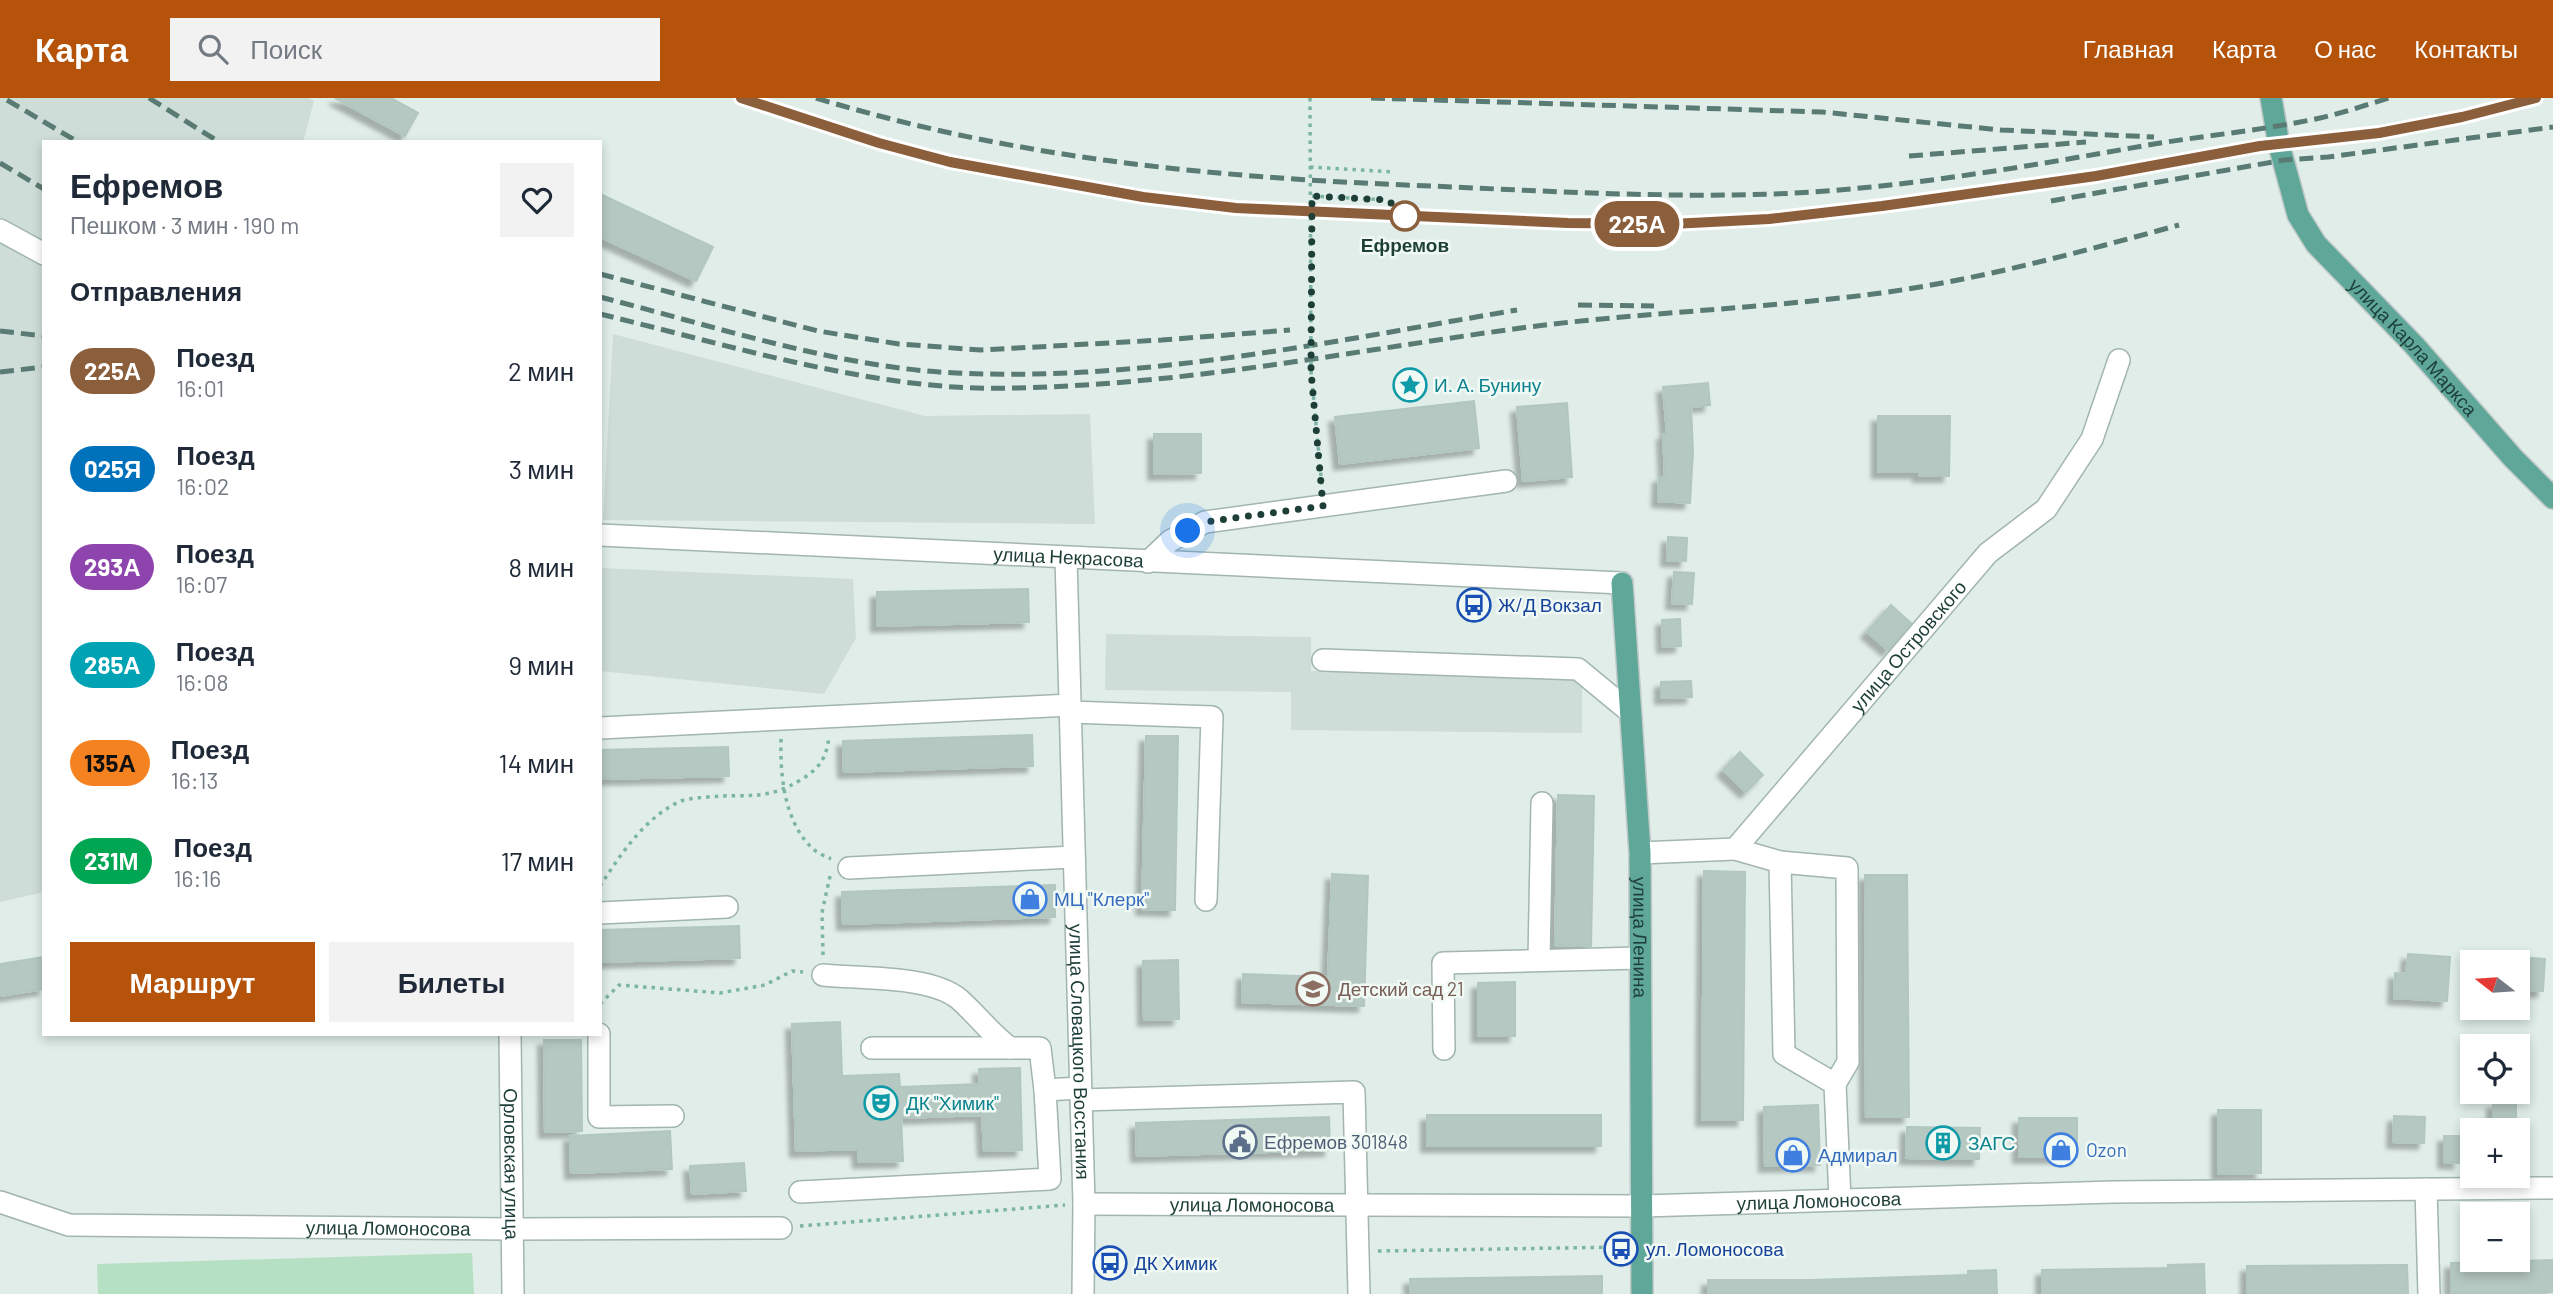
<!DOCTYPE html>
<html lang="ru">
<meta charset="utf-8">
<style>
:root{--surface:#fff;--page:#f2f2f3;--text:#1f2937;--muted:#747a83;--accent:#b45309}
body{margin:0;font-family:Barlow,sans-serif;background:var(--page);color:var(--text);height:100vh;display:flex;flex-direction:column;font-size:26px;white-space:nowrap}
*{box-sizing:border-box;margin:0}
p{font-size:23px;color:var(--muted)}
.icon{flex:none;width:38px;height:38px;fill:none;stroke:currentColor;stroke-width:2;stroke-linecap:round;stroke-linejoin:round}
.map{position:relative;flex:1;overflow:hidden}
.side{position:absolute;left:42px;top:42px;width:560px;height:896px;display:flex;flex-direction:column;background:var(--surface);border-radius:0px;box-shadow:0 4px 10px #0003}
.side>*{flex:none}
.badge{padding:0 14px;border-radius:23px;font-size:24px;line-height:46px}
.needle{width:46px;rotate:287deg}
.tools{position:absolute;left:2460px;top:852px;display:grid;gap:14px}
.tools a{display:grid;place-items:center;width:70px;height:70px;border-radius:0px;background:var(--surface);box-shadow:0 4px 10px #0003;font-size:35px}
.you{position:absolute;width:35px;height:35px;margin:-18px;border:5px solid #fff;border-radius:50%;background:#1a73e8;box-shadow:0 0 0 10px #1a73e833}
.map>.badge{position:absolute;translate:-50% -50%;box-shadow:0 0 0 4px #fff}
h2{padding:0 28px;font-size:26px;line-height:63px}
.round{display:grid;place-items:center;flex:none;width:74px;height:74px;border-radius:0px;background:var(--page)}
.summary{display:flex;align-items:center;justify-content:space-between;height:119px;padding:0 28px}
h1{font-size:33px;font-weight:700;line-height:52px}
.button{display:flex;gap:14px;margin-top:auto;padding:14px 28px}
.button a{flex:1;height:80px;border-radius:0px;background:var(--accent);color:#fff;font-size:28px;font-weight:700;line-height:80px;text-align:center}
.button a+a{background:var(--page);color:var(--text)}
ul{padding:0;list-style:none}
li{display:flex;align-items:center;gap:21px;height:98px;padding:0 28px}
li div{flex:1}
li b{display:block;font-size:26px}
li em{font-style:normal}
li .badge{min-width:77px;font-weight:700;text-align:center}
header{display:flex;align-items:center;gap:42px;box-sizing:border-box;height:98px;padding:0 35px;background:var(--accent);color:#fff}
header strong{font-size:33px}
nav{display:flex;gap:38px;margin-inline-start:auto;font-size:24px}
.search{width:490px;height:63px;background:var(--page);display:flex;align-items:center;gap:18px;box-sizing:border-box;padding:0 24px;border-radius:0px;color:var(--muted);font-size:26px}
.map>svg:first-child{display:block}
.built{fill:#ceddd7}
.green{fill:#b6e0c4}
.building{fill:#b5c8c1;stroke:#b1c7bf;stroke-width:2;filter:url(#shadow)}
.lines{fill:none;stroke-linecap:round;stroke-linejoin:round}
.minor-casing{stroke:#a2b5b0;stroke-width:24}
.major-casing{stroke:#c0c9c7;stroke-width:24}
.path{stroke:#7cb4a6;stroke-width:3.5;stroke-dasharray:3.5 5;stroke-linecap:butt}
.minor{stroke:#fff;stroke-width:21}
.major{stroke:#5fa799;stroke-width:21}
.rail{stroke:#597b73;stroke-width:5;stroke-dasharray:14 7;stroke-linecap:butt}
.path-bridge{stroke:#7cb4a6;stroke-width:3.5;stroke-dasharray:3.5 5;stroke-linecap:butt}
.line-casing{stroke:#fff;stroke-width:16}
.line{stroke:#8b5e3c;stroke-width:10}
.walk{stroke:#1e3f38;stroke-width:7;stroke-dasharray:0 12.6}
.stop-dot{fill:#fff;stroke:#8b5e3c;stroke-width:3.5}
.labels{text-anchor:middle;stroke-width:5;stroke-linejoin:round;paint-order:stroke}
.stop-label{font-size:19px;font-weight:bold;fill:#1e3f38;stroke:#f1f9f5}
.street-label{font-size:19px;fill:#1e3f38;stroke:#f1f9f5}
.culture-label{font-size:19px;fill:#0d838f;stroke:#f1f9f5;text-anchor:start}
.transit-label{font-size:19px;fill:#164399;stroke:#f1f9f5;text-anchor:start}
.shop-label{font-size:19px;fill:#366cbe;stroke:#f1f9f5;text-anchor:start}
.education-label{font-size:19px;fill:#785e54;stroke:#f1f9f5;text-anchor:start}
.service-label{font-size:19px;fill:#4e5e75;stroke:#f1f9f5;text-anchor:start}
</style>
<header>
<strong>Карта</strong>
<div class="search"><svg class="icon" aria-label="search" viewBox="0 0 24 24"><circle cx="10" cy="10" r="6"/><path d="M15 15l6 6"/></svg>Поиск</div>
<nav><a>Главная</a><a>Карта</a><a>О нас</a><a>Контакты</a></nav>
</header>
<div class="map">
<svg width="2553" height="1196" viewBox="0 0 2553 1196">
<defs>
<filter id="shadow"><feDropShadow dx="-6" dy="6" stdDeviation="2" flood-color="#0004"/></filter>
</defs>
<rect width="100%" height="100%" fill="#e0ede8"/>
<!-- built -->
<g class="built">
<path d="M0,0H309L314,3L303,44H44V794L0,804Z"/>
<path d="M613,236L925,318L1090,316L1095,426L603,422Z"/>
<path d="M600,470L853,481L856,540L824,596L600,573Z"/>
<path d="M1106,536L1311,539V573L1582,577V635L1291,632V594L1105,592Z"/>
</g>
<!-- green -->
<path class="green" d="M472,1155L474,1196H98L97,1166Z"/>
<!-- building -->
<g class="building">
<path d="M335,0H391L418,15L405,38Z"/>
<path d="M600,96L713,149L696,183L600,139Z"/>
<path d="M1708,285L1710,307L1691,309L1693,353L1690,405L1658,403L1659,379H1665L1663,336H1667L1663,289Z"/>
<path d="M1474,303L1479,350L1340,366L1335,319Z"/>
<path d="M1567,305L1572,379L1523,383L1517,309Z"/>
<path d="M1878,318H1950L1949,378H1919V374H1878Z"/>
<path d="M1154,336H1201V375L1154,376Z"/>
<path d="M1668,439L1687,440L1686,463L1667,462Z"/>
<path d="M1674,474L1694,475L1692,506L1672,505Z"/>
<path d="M1028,491L1029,524L877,528V494Z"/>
<path d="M1891,507L1911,525L1888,552L1867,534Z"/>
<path d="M1680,521L1681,548L1663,549L1662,522Z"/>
<path d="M1691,583L1692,599L1661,600V584Z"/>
<path d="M1032,637L1033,668L844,674L843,643Z"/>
<path d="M1146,638H1178L1175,812L1142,811Z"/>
<path d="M728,649L729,678L600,681V652Z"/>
<path d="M1740,654L1763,677L1746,694L1723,672Z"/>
<path d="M1558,697L1594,698L1591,848L1555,847Z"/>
<path d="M1704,773L1745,774L1743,1022H1702Z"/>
<path d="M1332,776L1368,778L1364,908L1242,904L1243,876L1328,879Z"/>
<path d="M1865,777H1907L1909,1019H1866Z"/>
<path d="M1055,787V819L843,826L842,794Z"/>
<path d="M739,828L740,860L600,864V832Z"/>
<path d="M2408,856L2450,859L2447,903L2394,900L2395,875L2406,876Z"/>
<path d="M44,859V891L0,898V866Z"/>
<path d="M2518,859L2545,861L2543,893L2518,892Z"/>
<path d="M1178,862L1179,921L1144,922L1143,863Z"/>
<path d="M1515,884V938H1478V885Z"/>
<path d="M840,924L842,978L899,976L900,989L980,986L979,971L1020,970L1022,1052L984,1053L982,1017L901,1020L903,1063L859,1064L858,1051L796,1053L792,926Z"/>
<path d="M544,942H581L582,1033L545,1034Z"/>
<rect x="2493" y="1005" width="23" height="27"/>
<path d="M1818,1007L1820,1067L1765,1068L1764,1009Z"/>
<path d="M2218,1012H2261V1075L2218,1076Z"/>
<rect x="1427" y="1017" width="174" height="31"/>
<path d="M2394,1018L2425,1019L2424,1045L2393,1044Z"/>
<path d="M1329,1019L1330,1052L1137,1058L1136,1025Z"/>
<rect x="2019" y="1020" width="58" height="39"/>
<path d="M1907,1029L1980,1030L1979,1061L1906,1060Z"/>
<path d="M670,1033L672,1071L571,1075L570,1038Z"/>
<path d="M2444,1038H2459V1065L2444,1064Z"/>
<path d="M744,1065L746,1093L692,1096L690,1068Z"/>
<path d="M2553,1162V1194L2451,1196V1165Z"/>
<path d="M2204,1166L2205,1196H2042V1172L2168,1170V1167Z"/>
<path d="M2407,1167L2408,1196H2247V1168Z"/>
<path d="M1996,1172L1997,1196H1708V1182H1812L1968,1177V1173Z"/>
<path d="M1602,1178V1196H1411L1410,1181Z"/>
</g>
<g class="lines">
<defs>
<g id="minor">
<path d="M0,132L44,156"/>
<path id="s1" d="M600,437L1622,485"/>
<path id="s2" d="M1066,460L1084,1106L1083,1196"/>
<path d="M1148,464L1170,443L1205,424L1506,383"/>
<path d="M1323,562L1578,571L1630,614"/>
<path d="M1070,614L1212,619L1206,802"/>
<path d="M600,630L1070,607"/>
<path d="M1735,751L1780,764L1784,956L1835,986L1840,1102"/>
<path id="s3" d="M1640,755L1735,751L1988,455L2046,411L2092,341L2119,262"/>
<path d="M1780,764L1847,770L1848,964L1835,986"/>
<path d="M849,770L1074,759"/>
<path d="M600,815L727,809"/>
<path d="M1539,862L1542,705"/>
<path d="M823,877C860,881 930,877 959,901C977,917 991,936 1010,950"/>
<path id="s4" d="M510,936L513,1196"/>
<path d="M599,936V1019L673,1018"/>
<path d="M872,950H1040L1045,992"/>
<path d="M1444,951L1443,865L1640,860"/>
<path d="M1081,1002L1354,994L1359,1196"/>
<path d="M2426,1091L2429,1196"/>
<path d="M800,1094L1050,1081L1045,992L1080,990"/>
<path id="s5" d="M0,1104L69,1127L513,1131L781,1130"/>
<path id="s6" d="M1084,1106L1642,1108L2113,1094L2553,1090"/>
</g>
<g id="major">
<path id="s7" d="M2271,0L2279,47L2298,117L2316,146L2414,247L2513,360L2553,400"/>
<path id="s8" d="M1622,485L1640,755L1642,1196"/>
</g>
</defs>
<!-- minor casing -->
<use href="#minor" class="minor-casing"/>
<!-- major casing -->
<use href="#major" class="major-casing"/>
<!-- path -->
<g class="path">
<path d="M1310,69L1394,74"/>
<path d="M1312,98L1388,102"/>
<path d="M1311,273L1322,389"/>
<path d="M781,641C780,677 784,723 812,750C817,755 825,758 831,761"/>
<path d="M600,788C621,756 645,719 681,703C689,700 699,700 708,699C746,695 766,704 802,681C820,670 827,659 829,638"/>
<path d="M823,857L822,815L830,778"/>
<path d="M600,906L619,887L720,895L765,887L792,873L803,874"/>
<path d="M800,1128L1065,1107"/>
<path d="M1378,1153L1622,1149"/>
</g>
<!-- minor -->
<use href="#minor" class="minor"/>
<!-- major -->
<use href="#major" class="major"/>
<!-- rail -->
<g class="rail">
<path d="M149,0L219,44"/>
<path d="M741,0L879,45L950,64L1143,99L1236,110L1568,125L1672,126L1769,121L1882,108L2096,78L2260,49L2379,35L2462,19L2536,0"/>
<path d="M816,0C1019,62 1220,80 1431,88C1545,93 1660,100 1774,96C1902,91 2029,68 2154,46C2209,37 2265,32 2320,20C2343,15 2366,7 2389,0"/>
<path d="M1371,0L1822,14L2001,32L2154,39"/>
<path d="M7,2L78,44"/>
<path d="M1909,58L2086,44"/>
<path d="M0,65L44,91"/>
<path d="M2051,103L2284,62L2328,59L2553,29"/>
<path d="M600,176L818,233L899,246L981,252L1162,242L1290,232"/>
<path d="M600,199C714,228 839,270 956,275C1145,284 1332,243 1517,212"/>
<path d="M1578,207L1654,208"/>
<path d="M600,216C716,244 836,281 954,289C1002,292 1052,289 1099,286C1241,276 1380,249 1521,230C1641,214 1762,211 1881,195C1983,181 2080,154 2179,127"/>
<path d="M0,233L44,238"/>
<path d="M0,274L44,269"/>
</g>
<!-- path-bridge -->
<path class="path-bridge" d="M1310,0L1311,273"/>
</g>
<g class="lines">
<defs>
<path id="line" d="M741,0L879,45L950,64L1143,99L1236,110L1568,125L1672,126L1769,121L1882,108L2096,78L2260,48L2379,35L2462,19L2536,0"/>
</defs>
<!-- line casing -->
<use href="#line" class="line-casing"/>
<!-- line -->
<use href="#line" class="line"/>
<!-- walk -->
<path class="walk" d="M1188,433L1205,424L1323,408L1311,273L1312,98L1388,102L1405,118"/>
</g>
<!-- icons -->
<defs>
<symbol id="sight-ring" viewBox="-11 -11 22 22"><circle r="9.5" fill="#f1f9f5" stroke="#0f9aa8" stroke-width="1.5"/><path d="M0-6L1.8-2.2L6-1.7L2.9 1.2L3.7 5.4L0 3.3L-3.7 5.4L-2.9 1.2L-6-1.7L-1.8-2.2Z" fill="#0f9aa8"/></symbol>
<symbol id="bus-ring" viewBox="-11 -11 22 22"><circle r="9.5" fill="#f1f9f5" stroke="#1a4fb4" stroke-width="1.5"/><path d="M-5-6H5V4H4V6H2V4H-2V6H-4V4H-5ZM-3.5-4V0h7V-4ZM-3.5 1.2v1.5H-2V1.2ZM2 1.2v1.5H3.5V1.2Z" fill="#1a4fb4"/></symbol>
<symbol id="shop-ring" viewBox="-11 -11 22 22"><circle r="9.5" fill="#f1f9f5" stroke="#3f7fe0" stroke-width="1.5"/><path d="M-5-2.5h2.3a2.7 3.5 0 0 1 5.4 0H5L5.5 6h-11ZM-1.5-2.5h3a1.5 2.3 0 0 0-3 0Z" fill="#3f7fe0"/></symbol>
<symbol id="school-ring" viewBox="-11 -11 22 22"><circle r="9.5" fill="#f1f9f5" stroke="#8d6e63" stroke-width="1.5"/><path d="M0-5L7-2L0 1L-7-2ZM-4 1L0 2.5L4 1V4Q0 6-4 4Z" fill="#8d6e63"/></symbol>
<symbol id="theatre-ring" viewBox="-11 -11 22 22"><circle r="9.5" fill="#f1f9f5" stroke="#0f9aa8" stroke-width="1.5"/><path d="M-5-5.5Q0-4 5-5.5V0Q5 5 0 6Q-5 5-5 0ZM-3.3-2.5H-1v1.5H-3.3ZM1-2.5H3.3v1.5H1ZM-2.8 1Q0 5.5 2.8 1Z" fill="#0f9aa8"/></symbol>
<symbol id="civic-ring" viewBox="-11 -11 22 22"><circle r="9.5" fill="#f1f9f5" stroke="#5c6f8a" stroke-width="1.5"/><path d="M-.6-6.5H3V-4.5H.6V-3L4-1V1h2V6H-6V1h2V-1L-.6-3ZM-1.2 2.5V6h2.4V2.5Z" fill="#5c6f8a"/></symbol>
<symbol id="building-ring" viewBox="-11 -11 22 22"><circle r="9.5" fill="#f1f9f5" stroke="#0f9aa8" stroke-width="1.5"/><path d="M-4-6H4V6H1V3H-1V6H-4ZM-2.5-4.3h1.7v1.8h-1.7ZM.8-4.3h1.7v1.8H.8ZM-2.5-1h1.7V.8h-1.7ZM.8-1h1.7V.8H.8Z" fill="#0f9aa8"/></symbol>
</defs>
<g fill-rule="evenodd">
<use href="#sight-ring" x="1391" y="268" width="38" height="38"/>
<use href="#bus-ring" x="1455" y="488" width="38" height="38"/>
<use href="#shop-ring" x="1011" y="782" width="38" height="38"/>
<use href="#school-ring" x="1294" y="872" width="38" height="38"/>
<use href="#theatre-ring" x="862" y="986" width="38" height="38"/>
<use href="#civic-ring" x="1221" y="1025" width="38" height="38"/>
<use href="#building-ring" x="1924" y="1026" width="38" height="38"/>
<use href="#shop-ring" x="2042" y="1033" width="38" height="38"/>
<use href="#shop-ring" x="1774" y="1038" width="38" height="38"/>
<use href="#bus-ring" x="1602" y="1132" width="38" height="38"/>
<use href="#bus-ring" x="1091" y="1146" width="38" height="38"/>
</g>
<!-- markers -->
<circle class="stop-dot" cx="1405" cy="118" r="14"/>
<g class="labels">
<!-- stop labels -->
<g class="stop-label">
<text x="1405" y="154">Ефремов</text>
</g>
<!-- street labels -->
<g class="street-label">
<text dy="7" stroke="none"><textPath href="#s7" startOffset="296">улица Карла Маркса</textPath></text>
<text dy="7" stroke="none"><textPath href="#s1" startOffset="469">улица Некрасова</textPath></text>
<text dy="7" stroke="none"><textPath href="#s3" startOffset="362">улица Островского</textPath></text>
<text dy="7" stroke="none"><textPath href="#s8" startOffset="355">улица Ленина</textPath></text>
<text dy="7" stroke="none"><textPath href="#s2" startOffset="494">улица Словацкого Восстания</textPath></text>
<text dy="7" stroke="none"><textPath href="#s4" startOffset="130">Орловская улица</textPath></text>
<text dy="7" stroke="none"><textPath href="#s6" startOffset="735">улица Ломоносова</textPath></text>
<text dy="7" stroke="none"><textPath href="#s6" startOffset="168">улица Ломоносова</textPath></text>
<text dy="7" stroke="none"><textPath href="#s5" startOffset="392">улица Ломоносова</textPath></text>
</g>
<!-- culture labels -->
<g class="culture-label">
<text x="1434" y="294">И. А. Бунину</text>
<text x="906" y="1012">ДК "Химик"</text>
<text x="1968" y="1052">ЗАГС</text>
</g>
<!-- transit labels -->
<g class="transit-label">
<text x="1498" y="514">Ж/Д Вокзал</text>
<text x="1646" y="1158">ул. Ломоносова</text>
<text x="1134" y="1172">ДК Химик</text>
</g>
<!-- shop labels -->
<g class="shop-label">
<text x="1054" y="808">МЦ "Клерк"</text>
<text x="2086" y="1059">Ozon</text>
<text x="1818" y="1064">Адмирал</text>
</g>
<!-- education labels -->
<g class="education-label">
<text x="1338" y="898">Детский сад 21</text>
</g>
<!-- service labels -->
<g class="service-label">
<text x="1264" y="1051">Ефремов 301848</text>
</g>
</g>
</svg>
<div class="tools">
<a><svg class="needle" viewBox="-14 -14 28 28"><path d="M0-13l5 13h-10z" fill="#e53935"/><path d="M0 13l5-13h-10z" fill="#747a83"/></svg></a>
<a><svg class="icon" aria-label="locate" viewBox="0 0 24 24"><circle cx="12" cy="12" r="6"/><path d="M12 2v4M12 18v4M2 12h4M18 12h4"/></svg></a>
<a>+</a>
<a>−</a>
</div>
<div class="you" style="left:1188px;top:433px"></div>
<b class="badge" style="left:1637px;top:126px;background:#8b5e3c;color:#fff">225А</b>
<section class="side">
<div class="summary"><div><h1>Ефремов</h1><p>Пешком · 3 мин · 190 m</p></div><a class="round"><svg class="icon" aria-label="heart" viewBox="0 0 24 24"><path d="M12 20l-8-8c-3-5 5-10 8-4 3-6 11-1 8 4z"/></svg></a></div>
<h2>Отправления</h2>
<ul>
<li><span class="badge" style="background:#8b5e3c;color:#fff">225А</span><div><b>Поезд</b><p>16:01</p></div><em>2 мин</em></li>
<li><span class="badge" style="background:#0072bc;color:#fff">025Я</span><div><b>Поезд</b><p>16:02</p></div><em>3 мин</em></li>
<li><span class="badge" style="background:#8e44ad;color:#fff">293А</span><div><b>Поезд</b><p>16:07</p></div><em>8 мин</em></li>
<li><span class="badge" style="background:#00a3b4;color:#fff">285А</span><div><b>Поезд</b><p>16:08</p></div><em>9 мин</em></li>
<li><span class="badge" style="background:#f58220;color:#111">135А</span><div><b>Поезд</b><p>16:13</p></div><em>14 мин</em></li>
<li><span class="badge" style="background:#00a651;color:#fff">231М</span><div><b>Поезд</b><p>16:16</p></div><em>17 мин</em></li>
</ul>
<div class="button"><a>Маршрут</a><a>Билеты</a></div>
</section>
</div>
